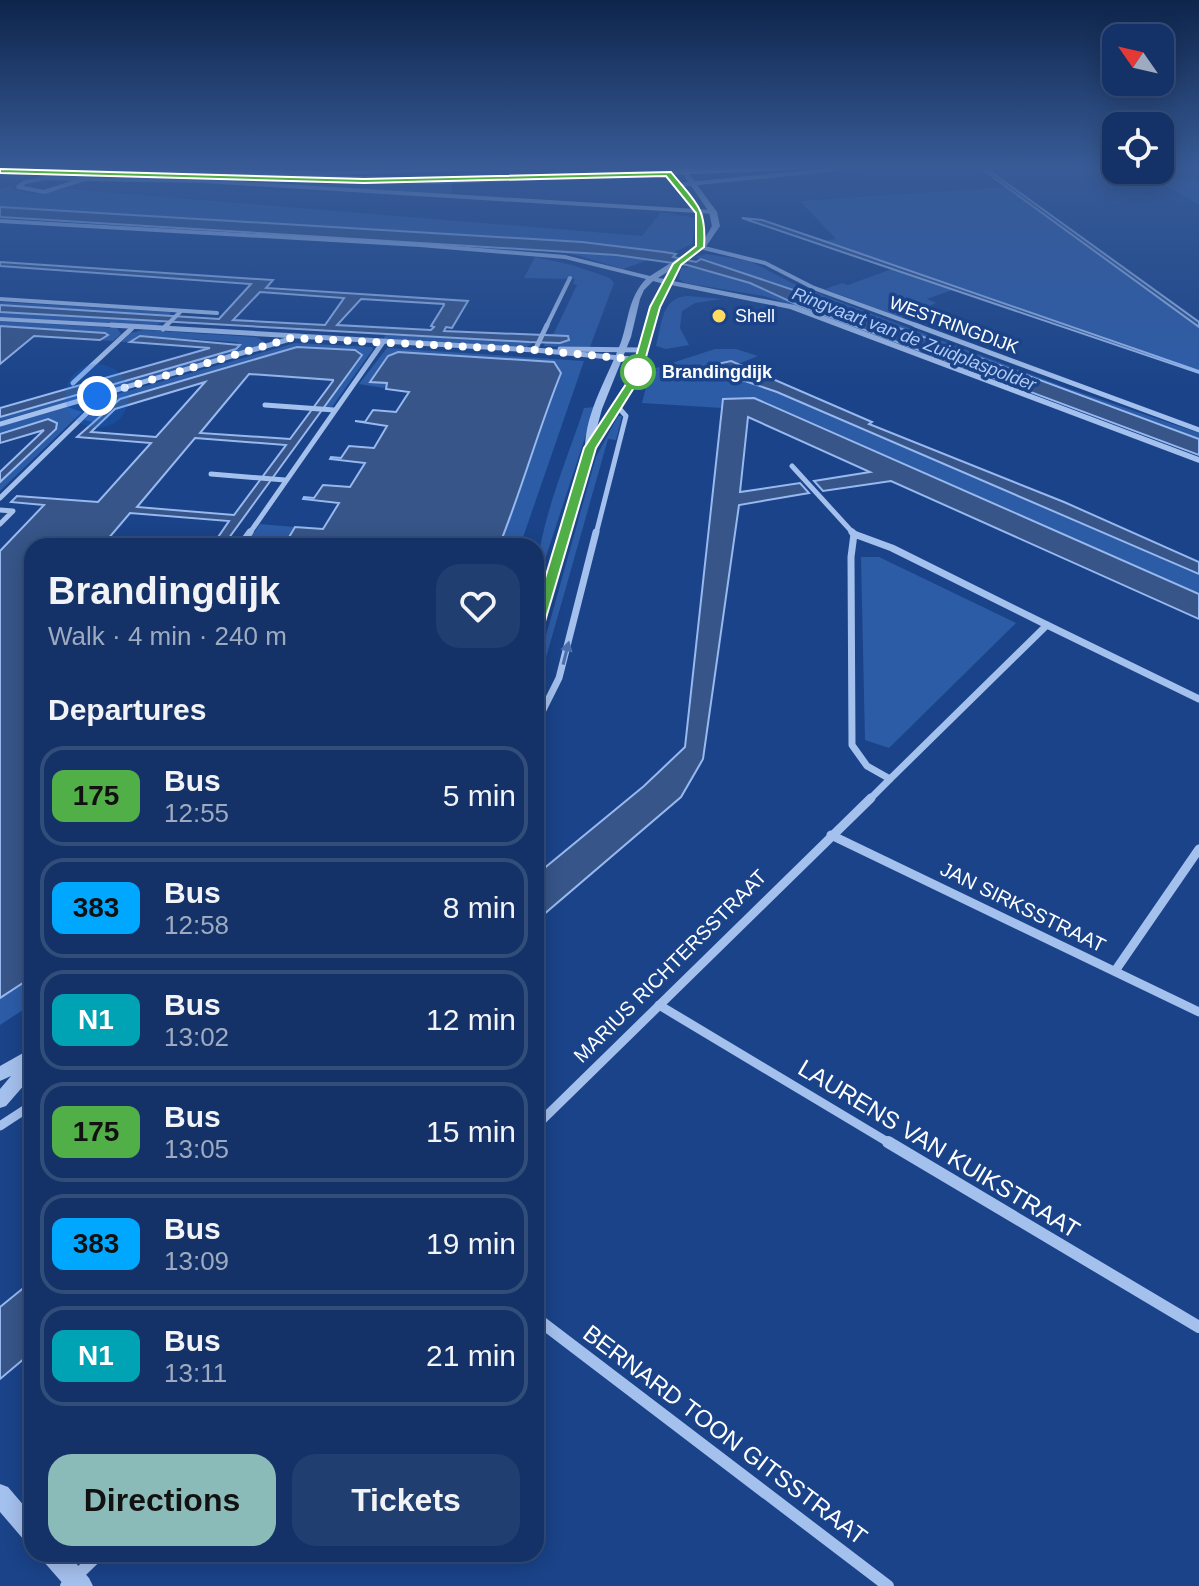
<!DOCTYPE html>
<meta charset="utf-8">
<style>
:root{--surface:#143267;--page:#213e70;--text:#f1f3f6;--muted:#9daac0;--line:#334d7b;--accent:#8bbbb9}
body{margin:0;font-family:Arial,sans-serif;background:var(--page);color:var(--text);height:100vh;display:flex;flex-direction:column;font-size:30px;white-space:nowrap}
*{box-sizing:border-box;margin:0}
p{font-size:26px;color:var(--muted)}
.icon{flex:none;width:44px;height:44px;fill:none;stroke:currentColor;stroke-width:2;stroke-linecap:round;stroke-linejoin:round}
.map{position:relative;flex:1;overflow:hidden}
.panel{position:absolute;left:24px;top:538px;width:520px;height:1024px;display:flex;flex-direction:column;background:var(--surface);border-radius:24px;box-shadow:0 4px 20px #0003,0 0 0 2px var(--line)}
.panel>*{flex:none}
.badge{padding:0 16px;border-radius:12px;font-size:28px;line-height:52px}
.needle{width:52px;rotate:304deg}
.buttons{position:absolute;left:1102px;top:24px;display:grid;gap:16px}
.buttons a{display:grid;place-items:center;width:72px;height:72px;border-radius:16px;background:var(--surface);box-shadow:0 4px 20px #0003,0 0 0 2px var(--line);font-size:40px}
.you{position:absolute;width:40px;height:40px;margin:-20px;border:6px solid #fff;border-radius:50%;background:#1a73e8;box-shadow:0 0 0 12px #1a73e833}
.map>.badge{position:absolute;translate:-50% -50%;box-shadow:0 0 0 4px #fff}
h2{padding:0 24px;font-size:30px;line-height:72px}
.round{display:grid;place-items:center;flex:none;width:84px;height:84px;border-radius:24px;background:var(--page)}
.head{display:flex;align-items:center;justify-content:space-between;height:136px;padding:0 24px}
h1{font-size:38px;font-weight:800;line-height:60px}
.cta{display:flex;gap:16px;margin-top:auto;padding:16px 24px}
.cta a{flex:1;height:92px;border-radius:24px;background:var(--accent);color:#111;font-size:32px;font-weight:800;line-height:92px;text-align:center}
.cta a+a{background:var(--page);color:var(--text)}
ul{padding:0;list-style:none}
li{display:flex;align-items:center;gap:24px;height:100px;margin:0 16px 12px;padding:0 8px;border:4px solid var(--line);border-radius:24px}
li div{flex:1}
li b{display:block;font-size:30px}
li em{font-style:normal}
li .badge{min-width:88px;font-weight:700;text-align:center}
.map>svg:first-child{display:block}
.green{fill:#2d5ca7}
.water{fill:#375589;stroke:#97b9ef;stroke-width:2;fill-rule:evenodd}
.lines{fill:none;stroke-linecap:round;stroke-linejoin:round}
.minor-far4{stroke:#a4c0ed;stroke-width:4}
.minor-far3{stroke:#a4c0ed;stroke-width:5}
.minor-far2{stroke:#a4c0ed;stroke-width:7}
.minor-far1{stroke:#a4c0ed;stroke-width:9}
.minor{stroke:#a4c0ed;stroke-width:12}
.tertiary{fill:#a4c0ed;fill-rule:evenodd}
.primary{fill:#eaf0ff;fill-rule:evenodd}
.oneway{fill:#4a6fac}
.line{fill:#50af46;stroke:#fff;stroke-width:2}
.walk{stroke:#fff;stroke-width:8;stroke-dasharray:0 14.4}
.poi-dot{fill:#fedc60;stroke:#1a4389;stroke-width:3}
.stop-dot{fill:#fff;stroke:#50af46;stroke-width:4}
.labels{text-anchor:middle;stroke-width:7;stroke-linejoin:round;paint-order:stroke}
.far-poi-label{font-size:18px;fill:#fff;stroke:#1a4389;text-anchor:start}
.far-street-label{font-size:18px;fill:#fff;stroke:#1a4389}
.far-water-label{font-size:18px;font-style:italic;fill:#afcaf4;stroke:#1a4389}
.far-stop-label{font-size:18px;font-weight:bold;fill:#fff;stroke:#1a4389;text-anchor:start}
.street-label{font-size:20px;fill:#fff;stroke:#1a4389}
.near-street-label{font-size:24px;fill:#fff;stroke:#1a4389}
</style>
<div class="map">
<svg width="1199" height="1586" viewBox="0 0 1199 1586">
<rect width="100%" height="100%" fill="#1a4389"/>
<!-- green -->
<g class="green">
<path d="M0,174L452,183V194L227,181L46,176L13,182L16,179L0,178Z"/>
<path d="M1199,178V205L1158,181Z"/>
<path d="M13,185L11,189L35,194L65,189L642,236L661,212L696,218L692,244L672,253L582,242L0,207V189Z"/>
<path d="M1008,187L1199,327V371L824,241L836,239L800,201Z"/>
<path d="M0,217L573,251L648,260L623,269L576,255L546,251Z"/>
<path d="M706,254L750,261L794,284L835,300L1067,388L1199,433V439L829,302L695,257Z"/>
<path d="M535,257L572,265L610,278L614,283L590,347L544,346L545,342L560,343L568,336H549L554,333L577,285L573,284L575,279L524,278Z"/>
<path d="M689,267L750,283L799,305L1199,456L810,310L764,296L685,283L679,279L681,268Z"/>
<path d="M892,269L952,290L927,299L936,303L901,318L825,289L842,283L848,285Z"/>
<path d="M687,296L722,299L695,303L682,311L680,328L689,345L666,349L656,346C662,324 661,298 687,296Z"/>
<path d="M0,302L170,312L171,313L168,316L0,305Z"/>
<path d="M0,312L162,322L154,327L0,317Z"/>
<path d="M0,321L117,328L121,334L113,341L100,340L108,334L0,326Z"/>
<path d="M144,330L256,337L265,342L253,349L0,421V417L236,349L240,345L237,342L140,336L130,342H121L130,333Z"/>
<path d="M385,335L534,342L527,347L383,341Z"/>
<path d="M295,343L372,347L373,349L332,407H324L360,351L297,347L120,399L94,422L84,420L107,397Z"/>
<path d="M387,348L584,361L520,546H499C522,489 538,430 561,373L371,382L388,383L384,388L359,384Z"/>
<path d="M715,349H736L758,356L738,364L731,361L694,369L733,377L777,392L1199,574V594L866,448L723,399L722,408L642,403L649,375L658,370L653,369Z"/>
<path d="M67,407L82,412L0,491V482L58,426L48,420L0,434V426Z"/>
<path d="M595,407L536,587C536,530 566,463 584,408Z"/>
<path d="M618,416H622L616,440L608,439L536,693V671L596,457Z"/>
<path d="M260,524L295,527L289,539L346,544L294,546L266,542L262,546H253L248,541Z"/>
<path d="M861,557H879L1016,623L889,748L865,740Z"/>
<path d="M32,977V1004L0,1025V998Z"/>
</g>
<!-- water -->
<g class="water">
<path d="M979,167H984L1199,322V327Z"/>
<path d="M0,207L582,242L664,252L676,254L673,257L696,262L701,259L829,302L1199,439V455L798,305L750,283L687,265L616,255L0,217Z"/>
<path d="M742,218L762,220L824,241L1199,371V373Z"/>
<path d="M0,262L273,280L266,288L468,301L452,328L446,327L444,331L568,336L569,340L560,343L529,342L0,312V305L219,319L251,284L0,266ZM260,292L344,298L325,325L233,320ZM361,299L444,304V305L431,326L434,327L431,330L337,325Z"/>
<path d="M0,326L105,333L108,335L100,340L34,336L0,364Z"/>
<path d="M140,336L240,345L236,349L0,417V408L210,348L130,342Z"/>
<path d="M297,347L355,350L362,355L223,546H212L229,521L130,513L102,546H32V977L0,998V551L44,505L11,502L17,496L98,502L151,443L77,437L120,399ZM249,374L333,380V381L290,439L200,433ZM205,382L156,437L91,432L115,409ZM195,438L286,445L234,515L137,507Z"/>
<path d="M398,352L554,362L561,373C538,430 522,489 499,546H345L346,544L288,539L295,527L323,529L339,503L303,499L304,497L314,498L323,485L350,487L365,463L330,459L331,457L341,458L349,446L374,448L387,426L355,421L365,422L373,410L396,412L409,392L386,389L387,383L370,382L388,356Z"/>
<path d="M731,361L872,422L869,424L1064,502L1199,562V574L777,392L733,377L694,369Z"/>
<path d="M754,398L1199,594V619L891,481L823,491L814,481L870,472L748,417L740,492L800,483L809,493L739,505L703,759L681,797L536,921V875L644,786L685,747L723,399Z"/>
<path d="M48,419L57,423L56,429L0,482V472L44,430L0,443V434Z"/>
<path d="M32,1281V1352L0,1379V1307Z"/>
</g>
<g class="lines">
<!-- minor-far4 -->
<g class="minor-far4">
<path d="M10,167L321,173L549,167"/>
<path d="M45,178L85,179L44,192L18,187L25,182Z"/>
<path d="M85,179L203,181L713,212"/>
<path d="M678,185L859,167"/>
<path d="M700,247L765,263L814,288L921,327"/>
<path d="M0,299L217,313"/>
<path d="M0,319L145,327"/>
<path d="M165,327L181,311"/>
<path d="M546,327L570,278"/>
</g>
<!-- minor-far3 -->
<g class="minor-far3">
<path d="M111,325L535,350L642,360"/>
<path d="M915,325L1199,430"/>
<path d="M163,329L167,325"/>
<path d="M560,349L644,350"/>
<path d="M535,350L547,325"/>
<path d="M73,383L132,328"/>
<path d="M265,405L334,410"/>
<path d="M0,424L290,339"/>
<path d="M792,466L854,534"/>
<path d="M211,474L285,480"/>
<path d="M0,498L91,409L97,396"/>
<path d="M0,510L13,511L0,524"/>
<path d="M249,534L383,342"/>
<path d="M596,534L626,416L618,407"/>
</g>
<!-- minor-far2 -->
<g class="minor-far2">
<path d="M852,532L854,534"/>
<path d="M854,534L892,548L1047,625L890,779L867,766L852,745L851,557Z"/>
<path d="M240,546L250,532"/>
<path d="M1047,625L1199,699"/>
<path d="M536,724L559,678L596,532"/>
<path d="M869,800L890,779"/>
</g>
<!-- minor-far1 -->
<g class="minor-far1">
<path d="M831,835L1199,1012"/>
<path d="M1115,971L1199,849"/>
<path d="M659,1005L891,1144"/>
<path d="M0,1126L32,1105"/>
<path d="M536,1126L871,798"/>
</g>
<!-- minor -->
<g class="minor">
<path d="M888,1142L1199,1327"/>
<path d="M536,1318L888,1586"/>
<path d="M66,1586L99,1554"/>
</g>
<!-- tertiary -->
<g class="tertiary">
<path d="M659,167H665L703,212L704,240L712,226L709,212L678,167H684L717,212L720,226L705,248L658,278L666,279L671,275L675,277L673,281L795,305L1199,457V463L790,309L671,285L659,307L640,378L595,448L542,632L536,636V612L585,448C586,410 608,377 621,342C629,319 628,298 646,279L565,259L420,247L0,223V219L420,243L565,255L650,276L696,247L695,212ZM653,281L664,284L651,307L630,378L596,431L602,409L631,337L640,299L644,290Z"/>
<path d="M32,1048V1076L6,1106L0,1108V1089L11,1076L0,1081V1066Z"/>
<path d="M0,1484L8,1487L32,1515V1543L24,1540L0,1512Z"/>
<path d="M40,1554H68L89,1578L93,1586H65L44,1562Z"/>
</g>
<!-- primary -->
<path class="primary" d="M736,167H801L796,170L437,184L0,174V168L437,178Z"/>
</g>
<!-- one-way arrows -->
<defs><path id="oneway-solid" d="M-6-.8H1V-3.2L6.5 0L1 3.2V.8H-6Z" transform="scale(2)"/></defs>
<use class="oneway" href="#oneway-solid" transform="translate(566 653) rotate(-76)"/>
<!-- sky -->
<linearGradient id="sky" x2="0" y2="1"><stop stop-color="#0e254b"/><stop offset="0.43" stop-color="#385b97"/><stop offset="1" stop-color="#385b97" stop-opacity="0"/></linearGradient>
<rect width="1199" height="389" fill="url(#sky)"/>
<!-- line -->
<path class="line" d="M0,169L364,179L671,172C695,202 707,207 704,247L681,265L660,307L640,378L596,448L541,635L529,632L584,448L630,378L650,307L673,264L696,246V213L666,176L364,183L0,173Z"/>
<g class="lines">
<!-- walk -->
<path class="walk" d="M97,396L291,338L535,350L642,360L638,372"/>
</g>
<!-- markers -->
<circle class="poi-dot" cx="719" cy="316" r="8"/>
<circle class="stop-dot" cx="638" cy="372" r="16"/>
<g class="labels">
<!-- far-poi labels -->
<g class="far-poi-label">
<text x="735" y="322">Shell</text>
</g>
<!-- far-street labels -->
<g class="far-street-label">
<text transform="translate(954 325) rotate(20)" y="6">WESTRINGDIJK</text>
</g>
<!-- far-water labels -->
<g class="far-water-label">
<text transform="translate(914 339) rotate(21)" y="6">Ringvaart van de Zuidplaspolder</text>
</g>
<!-- far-stop labels -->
<g class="far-stop-label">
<text x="662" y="378">Brandingdijk</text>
</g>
<!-- street labels -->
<g class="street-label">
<text transform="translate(1023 907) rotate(26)" y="7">JAN SIRKSSTRAAT</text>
<text transform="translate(670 966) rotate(-45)" y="7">MARIUS RICHTERSSTRAAT</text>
</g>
<!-- near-street labels -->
<g class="near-street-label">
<text transform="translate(939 1149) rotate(31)" y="8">LAURENS VAN KUIKSTRAAT</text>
<text transform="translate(725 1435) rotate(37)" y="8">BERNARD TOON GITSSTRAAT</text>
</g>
</g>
</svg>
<div class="buttons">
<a><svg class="needle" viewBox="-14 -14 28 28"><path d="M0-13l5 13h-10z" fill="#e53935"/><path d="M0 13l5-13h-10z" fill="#9daac0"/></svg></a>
<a><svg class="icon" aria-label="locate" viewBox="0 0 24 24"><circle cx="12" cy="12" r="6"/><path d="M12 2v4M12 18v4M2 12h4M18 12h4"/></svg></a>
</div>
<div class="you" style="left:97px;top:396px"></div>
<section class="panel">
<div class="head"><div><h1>Brandingdijk</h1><p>Walk · 4 min · 240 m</p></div><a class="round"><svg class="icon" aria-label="heart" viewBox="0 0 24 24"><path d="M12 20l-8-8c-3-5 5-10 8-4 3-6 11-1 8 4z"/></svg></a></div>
<h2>Departures</h2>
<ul>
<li><span class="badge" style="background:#50af46;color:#111">175</span><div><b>Bus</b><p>12:55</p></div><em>5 min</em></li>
<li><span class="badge" style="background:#00a7ff;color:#111">383</span><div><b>Bus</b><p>12:58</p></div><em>8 min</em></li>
<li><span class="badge" style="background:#00a3b4;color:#fff">N1</span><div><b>Bus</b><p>13:02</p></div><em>12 min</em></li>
<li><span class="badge" style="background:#50af46;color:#111">175</span><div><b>Bus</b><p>13:05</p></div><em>15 min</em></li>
<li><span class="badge" style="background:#00a7ff;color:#111">383</span><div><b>Bus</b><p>13:09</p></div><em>19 min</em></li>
<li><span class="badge" style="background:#00a3b4;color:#fff">N1</span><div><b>Bus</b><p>13:11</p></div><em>21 min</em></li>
</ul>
<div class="cta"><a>Directions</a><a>Tickets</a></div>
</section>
</div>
